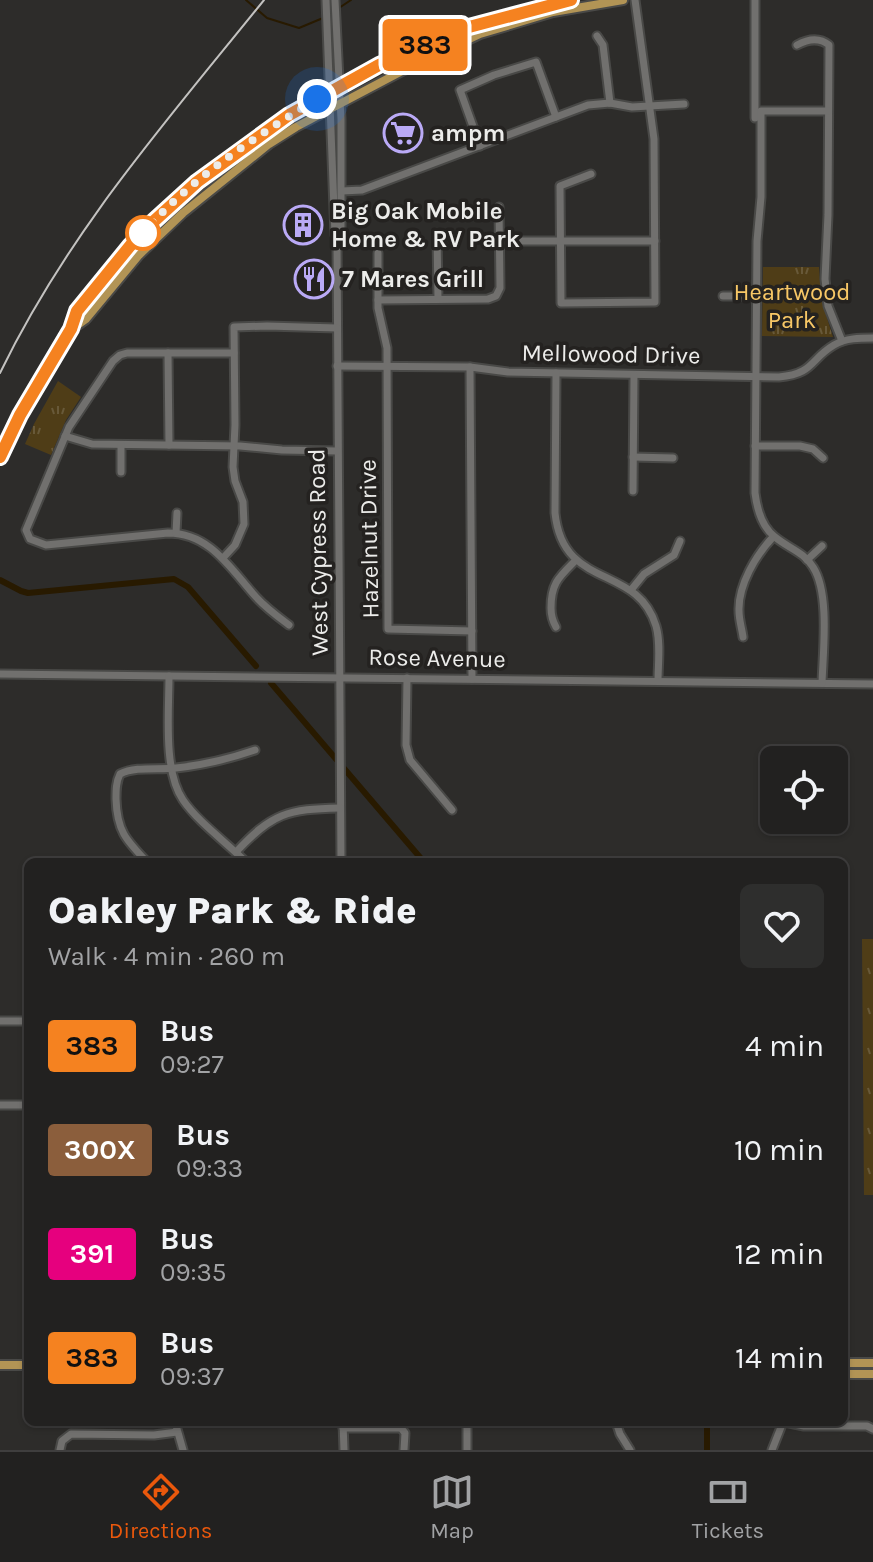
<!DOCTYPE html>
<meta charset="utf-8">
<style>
:root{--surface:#222120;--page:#2e2e2d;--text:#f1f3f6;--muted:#a2a3a5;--line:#3f3e3e;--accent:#ea580c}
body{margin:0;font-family:Karla,sans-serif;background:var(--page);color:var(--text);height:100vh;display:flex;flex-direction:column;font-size:30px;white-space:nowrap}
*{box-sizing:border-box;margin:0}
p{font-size:26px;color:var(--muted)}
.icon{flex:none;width:44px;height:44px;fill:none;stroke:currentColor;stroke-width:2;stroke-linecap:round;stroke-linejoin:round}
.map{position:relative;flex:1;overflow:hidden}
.details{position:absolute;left:24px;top:858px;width:824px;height:568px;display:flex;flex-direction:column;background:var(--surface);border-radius:12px;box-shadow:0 2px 6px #0004,0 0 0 2px var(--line)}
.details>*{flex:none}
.badge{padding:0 16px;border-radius:6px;font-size:28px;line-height:52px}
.tools{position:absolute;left:760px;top:746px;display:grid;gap:16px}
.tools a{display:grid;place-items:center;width:88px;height:88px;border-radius:12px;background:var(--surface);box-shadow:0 2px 6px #0004,0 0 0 2px var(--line);font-size:40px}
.you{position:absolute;width:40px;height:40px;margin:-20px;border:6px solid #fff;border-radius:50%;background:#1a73e8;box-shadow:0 0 0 12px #1a73e833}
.map>.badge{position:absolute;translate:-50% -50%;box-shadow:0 0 0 4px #fff}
.round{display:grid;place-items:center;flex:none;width:84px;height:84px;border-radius:12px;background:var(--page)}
.summary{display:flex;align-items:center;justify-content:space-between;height:136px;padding:0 24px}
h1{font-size:38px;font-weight:800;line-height:60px}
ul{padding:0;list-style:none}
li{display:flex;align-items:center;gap:24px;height:104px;padding:0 24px}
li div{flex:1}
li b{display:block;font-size:30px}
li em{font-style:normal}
li .badge{min-width:88px;font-weight:700;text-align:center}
.menu{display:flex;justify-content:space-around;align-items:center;height:112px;border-top:2px solid var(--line);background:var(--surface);font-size:22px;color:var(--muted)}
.menu a{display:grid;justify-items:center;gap:4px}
.menu .on{color:var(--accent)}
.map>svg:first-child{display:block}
.park{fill:url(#park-tufts)}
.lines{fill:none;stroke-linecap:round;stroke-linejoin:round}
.stream{stroke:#281a00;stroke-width:2}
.canal{stroke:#281a00;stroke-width:6}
.minor-casing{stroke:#494947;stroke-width:11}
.major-casing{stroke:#494947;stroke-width:12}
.minor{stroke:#71706e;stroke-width:7}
.major{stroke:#b29455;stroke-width:8}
.rail{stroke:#c3c2c0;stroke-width:2}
.line-casing{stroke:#fff;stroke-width:18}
.line{stroke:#f58220;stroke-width:12}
.walk{stroke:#ececea;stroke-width:8;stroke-dasharray:0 14.4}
.stop-dot{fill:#fff;stroke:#f58220;stroke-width:4}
.labels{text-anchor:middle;stroke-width:7;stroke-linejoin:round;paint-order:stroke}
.poi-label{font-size:24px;font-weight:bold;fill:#ececea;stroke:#242220;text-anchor:start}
.park-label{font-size:24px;fill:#f7c766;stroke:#242220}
.street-label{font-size:24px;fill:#ececea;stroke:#242220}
</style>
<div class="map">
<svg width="873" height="1450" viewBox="0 0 873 1450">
<defs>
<pattern id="park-tufts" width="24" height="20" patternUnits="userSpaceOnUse" patternTransform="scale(2)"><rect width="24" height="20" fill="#4f3d17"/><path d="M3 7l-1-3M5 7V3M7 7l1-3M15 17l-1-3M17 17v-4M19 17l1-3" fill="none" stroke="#685939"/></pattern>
</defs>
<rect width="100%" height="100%" fill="#2d2c2a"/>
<!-- park -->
<g class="park">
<path d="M763,267H819L821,299L833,337L762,336Z"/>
<path d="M58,381L81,397L66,420L51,455L25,444L34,424Z"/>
<path d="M862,939H873V1195H864Z"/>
</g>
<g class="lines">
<!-- stream -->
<g class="stream">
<path d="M246,0L267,18L299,28L323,18"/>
<path d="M339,8L351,0"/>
</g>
<!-- canal -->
<g class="canal">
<path d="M0,580L21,591L28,593L174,579L188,587L256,666"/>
<path d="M271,683L424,862"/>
<path d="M707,1422V1450"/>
</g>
<defs>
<g id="minor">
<path d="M326,0L335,235L337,242L341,862"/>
<path d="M335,0L341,119V237L337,242"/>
<path d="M597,36L603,45L610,103"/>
<path d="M797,45C808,39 819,37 829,45L828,215L825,279L828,306L842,341"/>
<path d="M755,118V0"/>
<path d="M480,146L460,90L494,75L536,62L556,117"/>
<path d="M591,174L560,186L561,303L655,302L654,139L635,0"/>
<path d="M342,191L362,190L588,105L610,103L632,107L684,104"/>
<path d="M437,233L438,299"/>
<path d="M499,241H655"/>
<path d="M378,253V308L387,348L388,629L472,631"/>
<path d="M723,296H757"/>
<path d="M378,300L488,299L496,296L500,288L499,207"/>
<path d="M168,353L169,445"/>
<path d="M234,353H127L120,355L113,361L69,427L26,530L30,539L46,545L168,533C210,533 230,568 256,597C266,608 277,616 289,625"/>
<path d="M337,366L470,367L508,372L779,377C814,374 810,359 834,345C846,338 860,338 873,338"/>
<path d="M470,367L472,679"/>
<path d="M556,373L555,513C563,591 637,563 656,626C661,643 658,664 658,681"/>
<path d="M65,436L92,444L240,446L282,450L337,451"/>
<path d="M121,445V472"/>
<path d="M755,446H800L813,449L823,458"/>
<path d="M633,457L673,458"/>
<path d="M633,491L634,375"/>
<path d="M176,533L177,513"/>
<path d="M223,558L235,545L244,524L243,502L235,481L233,467L235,425L234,327L267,326L337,328"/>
<path d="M807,560L822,546"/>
<path d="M631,590L644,574L674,555L680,541"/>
<path d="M556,627C552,620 551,616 551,608C551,583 559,577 576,560"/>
<path d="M743,637C742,629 739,620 739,611C738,585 756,555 773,537"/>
<path d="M0,674L873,684"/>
<path d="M169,676C169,711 163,771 183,800C198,822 226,842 246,862"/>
<path d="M407,678L406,745L410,760L452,810"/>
<path d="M822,683C823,652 830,593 813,567C804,552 788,548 775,537C762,527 757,509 755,493L757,241L761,197V111H828"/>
<path d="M236,852C272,813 288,809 340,808"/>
<path d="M147,862C126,840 117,831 116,799C116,790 116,782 120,774C136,766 158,770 176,768C203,765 229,759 255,750"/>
<path d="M0,1021H28"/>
<path d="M0,1105H28"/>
<path d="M175,1422L183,1450"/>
<path d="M343,1422L344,1450"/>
<path d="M467,1422V1450"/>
<path d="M616,1422L620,1434L630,1450"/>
<path d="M784,1422L804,1426H867L873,1429"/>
<path d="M343,1428H401L405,1433L404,1450"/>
<path d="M60,1450L62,1441L71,1434L154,1435L177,1432"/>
<path d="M772,1450L783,1422"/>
</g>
<g id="major">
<path d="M72,329L86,319L139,255L183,213L269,144L296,127L404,70L480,34L553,12L623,0"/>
<path d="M0,457L20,415L43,374L71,329L77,311L130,246L153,222L197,182L289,115L379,65L469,27L570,0"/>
<path d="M844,1363H873"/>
<path d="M0,1365H28"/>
<path d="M844,1374H873"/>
</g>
</defs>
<!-- minor casing -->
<use href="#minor" class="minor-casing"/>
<!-- major casing -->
<use href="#major" class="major-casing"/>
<!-- minor -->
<use href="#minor" class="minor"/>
<!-- major -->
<use href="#major" class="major"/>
<!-- rail -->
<path class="rail" d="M0,373C69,231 166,122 264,0"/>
</g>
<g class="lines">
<defs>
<path id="line" d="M0,457L20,415L71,329L77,311L130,246L153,222L197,182L289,115L379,65L469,27L571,0"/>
</defs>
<!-- line casing -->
<use href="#line" class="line-casing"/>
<!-- line -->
<use href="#line" class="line"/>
<!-- walk -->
<path class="walk" d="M143,233C190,179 255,137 317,99"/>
</g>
<!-- icons -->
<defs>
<symbol id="supermarket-ring" viewBox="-11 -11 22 22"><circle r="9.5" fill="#242220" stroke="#baaaf6" stroke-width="1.5"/><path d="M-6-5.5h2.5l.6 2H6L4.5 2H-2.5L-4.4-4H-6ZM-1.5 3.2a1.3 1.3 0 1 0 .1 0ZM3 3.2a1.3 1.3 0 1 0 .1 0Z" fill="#baaaf6"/></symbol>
<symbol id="building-ring" viewBox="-11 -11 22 22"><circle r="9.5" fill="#242220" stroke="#baaaf6" stroke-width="1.5"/><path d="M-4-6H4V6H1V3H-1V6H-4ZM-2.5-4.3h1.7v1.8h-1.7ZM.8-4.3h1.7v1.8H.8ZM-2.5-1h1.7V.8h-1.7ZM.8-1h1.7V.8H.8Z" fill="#baaaf6"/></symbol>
<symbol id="restaurant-ring" viewBox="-11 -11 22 22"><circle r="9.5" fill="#242220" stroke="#baaaf6" stroke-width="1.5"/><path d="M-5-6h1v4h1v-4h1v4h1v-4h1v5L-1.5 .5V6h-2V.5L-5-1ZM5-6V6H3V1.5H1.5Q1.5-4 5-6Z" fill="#baaaf6"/></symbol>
</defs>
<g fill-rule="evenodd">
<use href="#supermarket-ring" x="381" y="111" width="44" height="44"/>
<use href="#building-ring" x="281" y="203" width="44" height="44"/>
<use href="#restaurant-ring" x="292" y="257" width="44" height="44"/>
</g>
<!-- markers -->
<circle class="stop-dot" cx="143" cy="233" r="16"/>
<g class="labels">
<!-- poi labels -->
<g class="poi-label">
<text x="431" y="141">ampm</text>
<text x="331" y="219">Big Oak Mobile<tspan x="331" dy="28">Home &amp; RV Park</tspan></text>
<text x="342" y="287">7 Mares Grill</text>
</g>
<!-- park labels -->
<g class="park-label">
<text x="792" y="300">Heartwood<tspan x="792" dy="28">Park</tspan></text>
</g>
<!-- street labels -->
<g class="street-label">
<text transform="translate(611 354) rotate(1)" y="8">Mellowood Drive</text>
<text transform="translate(369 539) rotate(-91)" y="8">Hazelnut Drive</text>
<text transform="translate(318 552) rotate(-91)" y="8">West Cypress Road</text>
<text transform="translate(437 658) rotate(1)" y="8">Rose Avenue</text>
</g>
</g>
</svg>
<div class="tools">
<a><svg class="icon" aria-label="locate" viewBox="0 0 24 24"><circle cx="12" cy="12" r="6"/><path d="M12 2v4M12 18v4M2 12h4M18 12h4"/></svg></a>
</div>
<div class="you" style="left:317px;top:99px"></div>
<b class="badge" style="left:425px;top:45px;background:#f58220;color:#111">383</b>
<section class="details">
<div class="summary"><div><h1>Oakley Park &amp; Ride</h1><p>Walk · 4 min · 260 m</p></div><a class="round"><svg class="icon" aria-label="heart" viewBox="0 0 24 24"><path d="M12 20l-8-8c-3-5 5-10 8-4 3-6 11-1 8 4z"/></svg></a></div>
<ul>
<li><span class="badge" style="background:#f58220;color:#111">383</span><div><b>Bus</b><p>09:27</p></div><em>4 min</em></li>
<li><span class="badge" style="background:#8b5e3c;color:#fff">300X</span><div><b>Bus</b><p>09:33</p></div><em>10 min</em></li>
<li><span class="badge" style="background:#e6007e;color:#fff">391</span><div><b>Bus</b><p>09:35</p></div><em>12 min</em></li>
<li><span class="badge" style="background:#f58220;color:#111">383</span><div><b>Bus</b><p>09:37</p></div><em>14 min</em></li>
</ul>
</section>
</div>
<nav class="menu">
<a class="on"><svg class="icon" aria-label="directions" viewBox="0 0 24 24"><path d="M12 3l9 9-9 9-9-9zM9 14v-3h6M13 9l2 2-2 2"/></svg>Directions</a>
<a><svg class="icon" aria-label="map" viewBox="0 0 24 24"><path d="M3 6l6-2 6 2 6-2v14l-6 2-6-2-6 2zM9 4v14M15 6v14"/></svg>Map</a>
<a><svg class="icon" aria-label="tickets" viewBox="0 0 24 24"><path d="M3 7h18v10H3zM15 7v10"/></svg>Tickets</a>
</nav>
